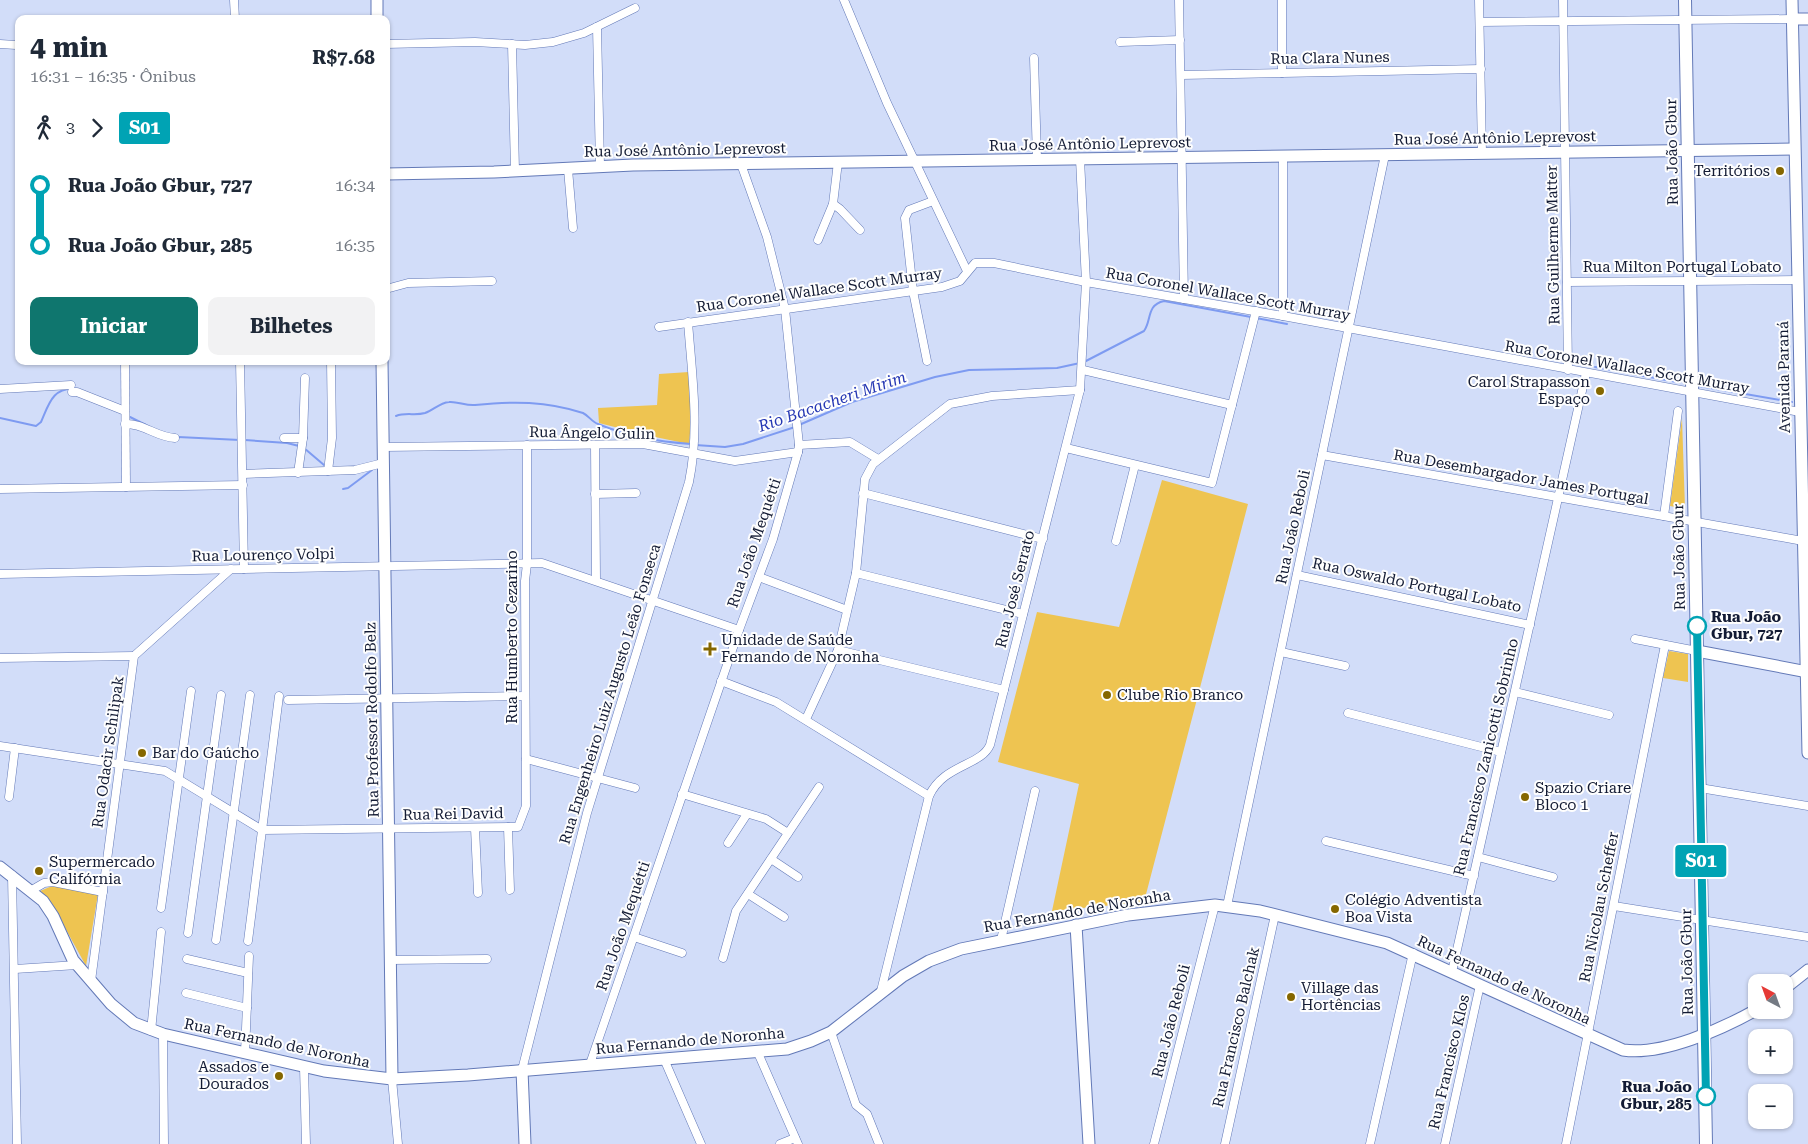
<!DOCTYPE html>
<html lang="pt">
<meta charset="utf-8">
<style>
:root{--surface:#fff;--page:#f2f2f3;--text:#1f2937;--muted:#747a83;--accent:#0f766e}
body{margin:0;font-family:"Roboto Serif",serif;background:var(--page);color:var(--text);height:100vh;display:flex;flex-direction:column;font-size:19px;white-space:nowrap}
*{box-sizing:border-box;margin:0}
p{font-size:16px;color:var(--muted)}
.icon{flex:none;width:28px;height:28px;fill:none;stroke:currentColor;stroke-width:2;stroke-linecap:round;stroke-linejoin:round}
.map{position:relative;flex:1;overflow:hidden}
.side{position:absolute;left:15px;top:15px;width:375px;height:350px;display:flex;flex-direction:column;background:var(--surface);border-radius:10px;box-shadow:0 1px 4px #0004}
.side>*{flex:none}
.badge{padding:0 10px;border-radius:4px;font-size:18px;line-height:32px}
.needle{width:32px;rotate:319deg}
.tools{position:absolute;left:1748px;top:974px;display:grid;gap:10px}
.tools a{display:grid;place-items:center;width:45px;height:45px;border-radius:10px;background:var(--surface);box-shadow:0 1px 4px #0004;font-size:25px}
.map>.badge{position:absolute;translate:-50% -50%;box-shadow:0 0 0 2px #fff}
.legs{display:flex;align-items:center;gap:8px;height:55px;padding:0 15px;font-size:16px}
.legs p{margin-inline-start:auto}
.overview{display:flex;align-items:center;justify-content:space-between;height:85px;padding:0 15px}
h1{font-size:28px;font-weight:700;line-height:38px}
.action{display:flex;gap:10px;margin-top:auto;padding:10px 15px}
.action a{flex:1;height:58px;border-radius:10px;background:var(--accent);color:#fff;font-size:20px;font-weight:700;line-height:58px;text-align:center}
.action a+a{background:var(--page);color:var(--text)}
ul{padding:0 15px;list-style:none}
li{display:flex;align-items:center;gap:18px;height:60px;font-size:19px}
li i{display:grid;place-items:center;width:8px;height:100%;margin:0 6px;background:currentColor}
li i::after{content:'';width:12px;height:12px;margin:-6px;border:4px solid;border-radius:50%;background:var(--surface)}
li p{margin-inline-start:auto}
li:first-child i{background:linear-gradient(#0000 50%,currentColor 0)}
li:last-child i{background:linear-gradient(currentColor 50%,#0000 0)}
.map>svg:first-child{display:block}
.green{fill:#eec451}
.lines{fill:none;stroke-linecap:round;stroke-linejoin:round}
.stream{stroke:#7e9bf1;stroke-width:2}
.street-casing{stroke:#6379b7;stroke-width:9}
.secondary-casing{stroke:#6379b7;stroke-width:13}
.primary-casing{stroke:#6379b7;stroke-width:14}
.street{stroke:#fff;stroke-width:8}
.secondary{stroke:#fff;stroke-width:11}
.primary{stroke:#fff;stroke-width:12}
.line-1-casing{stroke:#fff;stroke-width:11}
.line-1{stroke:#00a3b4;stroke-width:8}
.poi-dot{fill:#856700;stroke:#fefefe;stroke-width:2}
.stop-1-dot{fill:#fff;stroke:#00a3b4;stroke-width:2.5}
.labels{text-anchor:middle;stroke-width:4;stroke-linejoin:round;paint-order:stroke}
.street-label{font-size:15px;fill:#131b34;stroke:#fefefe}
.poi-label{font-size:15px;fill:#131b34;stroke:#fefefe;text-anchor:start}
.stop-label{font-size:15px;font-weight:bold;fill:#131b34;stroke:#fefefe;text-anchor:start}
.water-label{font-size:16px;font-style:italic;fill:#2638b4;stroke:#fefefe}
</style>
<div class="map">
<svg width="1808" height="1144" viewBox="0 0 1808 1144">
<rect width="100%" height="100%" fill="#d2ddf9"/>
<!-- green -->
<g class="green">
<path d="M689,372L691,422L689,444L655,437L645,430L634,432L599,423L598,408L657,405L659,374Z"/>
<path d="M1682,418L1685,509L1670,506Z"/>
<path d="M1162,480L1248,504L1144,902L1052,911L1079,784L998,762L1037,612L1119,627Z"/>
<path d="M1669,651L1688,654V682L1663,678Z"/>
<path d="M52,886L98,894L86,966L58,915L40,891Z"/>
</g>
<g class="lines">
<!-- stream -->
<g class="stream">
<path d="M1256,318L1287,324"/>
<path d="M1084,362L1144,331C1152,320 1146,305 1164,301L1251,317"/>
<path d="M1595,367L1677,382"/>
<path d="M1699,386L1792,402"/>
<path d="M396,416C406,412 415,416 425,413C434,410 439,403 449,402C457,401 466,406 475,405C513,401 546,401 583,413C589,416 592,422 598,424C627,436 660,442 691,444"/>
<path d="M130,417L146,425"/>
<path d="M0,418L36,426L41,422C48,407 52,386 76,389"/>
<path d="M799,425L852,402L935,377L969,370L1057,368L1080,363"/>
<path d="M178,437L240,440"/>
<path d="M245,440L287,443L299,446"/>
<path d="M695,445L725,447L743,444L795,427"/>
<path d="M304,448L324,465"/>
<path d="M343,489L348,488L372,470"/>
</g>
<defs>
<g id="street">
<path d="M234,0L235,19"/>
<path d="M844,0L887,103L967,271"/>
<path d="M1179,0L1184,299"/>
<path d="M1282,0V73"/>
<path d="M1479,0L1482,153"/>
<path d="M1563,0L1568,370"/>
<path d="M1480,22L1792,19"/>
<path d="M597,27L600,166"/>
<path d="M1120,42L1180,40"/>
<path d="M0,44L16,45"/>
<path d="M386,44L475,42L525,45L553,42L584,33L635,8"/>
<path d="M512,44L515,171"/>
<path d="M1034,58L1037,159"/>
<path d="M1181,75L1481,69"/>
<path d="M1283,156V316"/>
<path d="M568,169L573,228"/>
<path d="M833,204L840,209L860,230"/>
<path d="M818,240L833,204L838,162"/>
<path d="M1567,282L1797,280"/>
<path d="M386,289L408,283L492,281"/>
<path d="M659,327L942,287L960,281L975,263H994L1086,282L1283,316L1800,412"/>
<path d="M125,361L126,487"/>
<path d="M240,361L244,569"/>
<path d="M927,361L913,291L905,218L909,210L933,201"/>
<path d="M1083,370L1232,405"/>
<path d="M0,389L71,385"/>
<path d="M72,392H77L125,411"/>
<path d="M125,424C143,423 156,437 175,438"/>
<path d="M284,438H303"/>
<path d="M595,445L596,579"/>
<path d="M799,445L850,442L878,459"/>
<path d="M383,447L643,444L735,461L798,452"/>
<path d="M1066,448L1212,483L1256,311"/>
<path d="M1322,455L1803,541"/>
<path d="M328,471L332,438L331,361"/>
<path d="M298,473L303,438L305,378"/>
<path d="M243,474L355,470L383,463"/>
<path d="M0,489L243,485"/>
<path d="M863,493L1043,539"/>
<path d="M595,494L636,493"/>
<path d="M1664,516L1678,411"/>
<path d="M1116,541L1135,465"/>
<path d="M856,573L1023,614"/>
<path d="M0,574L542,563L739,630"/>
<path d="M1297,575L1530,625"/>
<path d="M759,577L847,610"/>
<path d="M1635,639L1697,651"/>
<path d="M838,650L1004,690"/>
<path d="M1281,652L1345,666"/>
<path d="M0,658L134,656"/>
<path d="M721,681L776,702L929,796"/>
<path d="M1515,692L1609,715"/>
<path d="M288,700L525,696"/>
<path d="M1348,713L1501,752"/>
<path d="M806,719L838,650L856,573L865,479L873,464L950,404L992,396L1080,390"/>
<path d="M0,746L165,771L262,830L518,827L526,806L525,581L527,564V445"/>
<path d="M526,759L635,788"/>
<path d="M1700,788L1808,806"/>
<path d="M682,794L766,819L788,833"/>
<path d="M9,797L15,748"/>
<path d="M508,827L510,890"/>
<path d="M475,828L478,893"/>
<path d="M1326,841L1474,876"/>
<path d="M728,843L747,814"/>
<path d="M1478,857L1553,877"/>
<path d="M771,859L798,877"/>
<path d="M12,875L17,1144"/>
<path d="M32,890L44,883L53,882L103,892"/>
<path d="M748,894L784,917"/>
<path d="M1227,906L1385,155"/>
<path d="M1614,906L1808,937"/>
<path d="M161,908L191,691"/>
<path d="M188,933L221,695"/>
<path d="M634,937L682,953"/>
<path d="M216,940L250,695"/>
<path d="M1001,940L1035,791"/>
<path d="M248,941L279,696"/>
<path d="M723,958L736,911L819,787"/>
<path d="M187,959L248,973"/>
<path d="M390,960L487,959"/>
<path d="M15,969L77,965"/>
<path d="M1452,972L1586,373"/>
<path d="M91,981L134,656L231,569"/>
<path d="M881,991L929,796C944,764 981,766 990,745L1080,390L1086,282L1080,159"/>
<path d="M186,993L247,1008"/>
<path d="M151,1031L161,932"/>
<path d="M831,1032L856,1105L867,1114L879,1144"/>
<path d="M163,1034L164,1144"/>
<path d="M245,1053L249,956"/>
<path d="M758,1053L798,1144"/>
<path d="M664,1059L701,1144"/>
<path d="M590,1064L739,630L773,539L798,452L799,445L785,309L767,237L741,164"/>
<path d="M304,1067L306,1144"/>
<path d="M522,1070L587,813L689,482C700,429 692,376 688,322"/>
<path d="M392,1079L398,1144"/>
<path d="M780,1144L795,1138"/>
<path d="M1154,1144L1215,905"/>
<path d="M1225,1144L1275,915"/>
<path d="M1370,1144L1413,953"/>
<path d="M1445,1144L1480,985"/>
<path d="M1566,1144L1665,645"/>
</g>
<g id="secondary">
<path d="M377,0V19"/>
<path d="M1792,0L1808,753"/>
<path d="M1792,19H1808"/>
<path d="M386,174L494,172L633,165L1794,149"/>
<path d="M382,361L392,1079"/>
<path d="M1697,651L1808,672"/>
<path d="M0,867L43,901L53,916L73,960L111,1004L134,1023L163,1034L324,1071L392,1079L468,1075L787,1049L811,1041L831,1032L903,976L929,961L961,949L1128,915L1215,905L1260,911L1387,943L1623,1050C1662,1056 1722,1029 1756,1010"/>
<path d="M1076,925L1089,1144"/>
<path d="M1784,989L1808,970"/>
<path d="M522,1070L525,1144"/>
</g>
<path id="primary" d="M1685,0L1706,1144"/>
</defs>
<!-- street casing -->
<use href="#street" class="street-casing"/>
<!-- secondary casing -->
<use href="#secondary" class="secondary-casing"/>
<!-- primary casing -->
<use href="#primary" class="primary-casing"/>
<!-- street -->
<use href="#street" class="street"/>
<!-- secondary -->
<use href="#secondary" class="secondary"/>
<!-- primary -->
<use href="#primary" class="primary"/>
</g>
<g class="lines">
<defs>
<path id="line-1" d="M1697,626L1706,1096"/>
</defs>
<!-- line-1 casing -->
<use href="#line-1" class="line-1-casing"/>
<!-- line-1 -->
<use href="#line-1" class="line-1"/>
</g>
<!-- markers -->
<g class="poi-dot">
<circle cx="1780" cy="171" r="5"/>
<circle cx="1600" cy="391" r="5"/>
<path d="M707.5 641.5h5v5h5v5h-5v5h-5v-5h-5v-5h5z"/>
<circle cx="1107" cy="695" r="5"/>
<circle cx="142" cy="753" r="5"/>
<circle cx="1525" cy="797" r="5"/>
<circle cx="39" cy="871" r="5"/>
<circle cx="1335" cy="909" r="5"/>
<circle cx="1291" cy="997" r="5"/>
<circle cx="279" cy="1076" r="5"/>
</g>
<g class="stop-1-dot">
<circle cx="1697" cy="626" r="9"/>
<circle cx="1706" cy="1096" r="9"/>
</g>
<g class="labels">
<!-- street labels -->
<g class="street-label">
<text transform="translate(1330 58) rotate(-1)" y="5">Rua Clara Nunes</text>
<text transform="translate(1495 138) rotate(-1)" y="5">Rua José Antônio Leprevost</text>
<text transform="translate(1090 144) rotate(-1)" y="5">Rua José Antônio Leprevost</text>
<text transform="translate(685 150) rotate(-1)" y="5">Rua José Antônio Leprevost</text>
<text transform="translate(1672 152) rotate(-91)" y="5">Rua João Gbur</text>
<text transform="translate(1553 245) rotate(-91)" y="5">Rua Guilherme Matter</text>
<text x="1682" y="272">Rua Milton Portugal Lobato</text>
<text transform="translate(819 290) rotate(-8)" y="5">Rua Coronel Wallace Scott Murray</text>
<text transform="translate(1228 294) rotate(10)" y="5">Rua Coronel Wallace Scott Murray</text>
<text transform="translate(1627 367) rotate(10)" y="5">Rua Coronel Wallace Scott Murray</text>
<text transform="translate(1784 377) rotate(-91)" y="5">Avenida Paraná</text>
<text transform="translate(592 433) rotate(1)" y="5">Rua Ângelo Gulin</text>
<text transform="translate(1521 477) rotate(10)" y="5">Rua Desembargador James Portugal</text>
<text transform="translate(1293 527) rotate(-78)" y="5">Rua João Reboli</text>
<text transform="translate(754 543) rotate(-71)" y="5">Rua João Mequétti</text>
<text transform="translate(263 555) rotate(-1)" y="5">Rua Lourenço Volpi</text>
<text transform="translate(1679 557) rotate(-91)" y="5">Rua João Gbur</text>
<text transform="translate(1417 585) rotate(12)" y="5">Rua Oswaldo Portugal Lobato</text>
<text transform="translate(1015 589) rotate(-76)" y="5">Rua José Serrato</text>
<text transform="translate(512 637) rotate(-90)" y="5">Rua Humberto Cezarino</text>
<text transform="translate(610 694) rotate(-73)" y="5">Rua Engenheiro Luiz Augusto Leão Fonseca</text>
<text transform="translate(372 720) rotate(-91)" y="5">Rua Professor Rodolfo Belz</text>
<text transform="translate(108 752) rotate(-82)" y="5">Rua Odacir Schilipak</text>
<text transform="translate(1486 757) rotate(-77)" y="5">Rua Francisco Zanicotti Sobrinho</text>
<text transform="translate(453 814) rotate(-1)" y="5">Rua Rei David</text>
<text transform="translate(1599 907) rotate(-79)" y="5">Rua Nicolau Scheffer</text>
<text transform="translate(1077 911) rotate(-10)" y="5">Rua Fernando de Noronha</text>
<text transform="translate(623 926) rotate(-71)" y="5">Rua João Mequétti</text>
<text transform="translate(1687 962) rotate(-91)" y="5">Rua João Gbur</text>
<text transform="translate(1504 980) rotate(25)" y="5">Rua Fernando de Noronha</text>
<text transform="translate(1171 1021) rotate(-76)" y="5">Rua João Reboli</text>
<text transform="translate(1236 1027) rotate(-77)" y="5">Rua Francisco Balchak</text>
<text transform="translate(690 1041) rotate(-5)" y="5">Rua Fernando de Noronha</text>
<text transform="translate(277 1043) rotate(12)" y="5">Rua Fernando de Noronha</text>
<text transform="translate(1449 1062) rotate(-77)" y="5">Rua Francisco Klos</text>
</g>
<!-- poi labels -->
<g class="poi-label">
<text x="1770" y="176" text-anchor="end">Territórios</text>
<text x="1590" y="387" text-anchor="end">Carol Strapasson<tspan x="1590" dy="17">Espaço</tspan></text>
<text x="721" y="645">Unidade de Saúde<tspan x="721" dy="17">Fernando de Noronha</tspan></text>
<text x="1117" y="700">Clube Rio Branco</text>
<text x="152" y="758">Bar do Gaúcho</text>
<text x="1535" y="793">Spazio Criare<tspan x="1535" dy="17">Bloco 1</tspan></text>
<text x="49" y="867">Supermercado<tspan x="49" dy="17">Califórnia</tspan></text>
<text x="1345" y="905">Colégio Adventista<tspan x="1345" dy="17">Boa Vista</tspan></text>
<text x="1301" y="993">Village das<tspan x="1301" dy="17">Hortências</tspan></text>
<text x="269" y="1072" text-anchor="end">Assados e<tspan x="269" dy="17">Dourados</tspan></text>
</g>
<!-- stop labels -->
<g class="stop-label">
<text x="1711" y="622">Rua João<tspan x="1711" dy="17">Gbur, 727</tspan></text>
<text x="1692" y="1092" text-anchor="end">Rua João<tspan x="1692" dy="17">Gbur, 285</tspan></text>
</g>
<!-- water labels -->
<g class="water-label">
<text transform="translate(832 401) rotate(-19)" y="6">Rio Bacacheri Mirim</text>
</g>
</g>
</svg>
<div class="tools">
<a><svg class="needle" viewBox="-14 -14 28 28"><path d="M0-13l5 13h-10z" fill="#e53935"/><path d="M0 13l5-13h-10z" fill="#747a83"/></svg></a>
<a>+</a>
<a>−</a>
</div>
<b class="badge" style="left:1701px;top:861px;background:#00a3b4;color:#fff">S01</b>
<section class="side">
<div class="overview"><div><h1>4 min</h1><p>16:31 – 16:35 · Ônibus</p></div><b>R$7.68</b></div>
<div class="legs"><svg class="icon" aria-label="walk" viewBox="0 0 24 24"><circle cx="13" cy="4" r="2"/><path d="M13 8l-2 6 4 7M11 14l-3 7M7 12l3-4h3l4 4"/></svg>3<svg class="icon" aria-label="forward" viewBox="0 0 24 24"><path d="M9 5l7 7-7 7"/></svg><b class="badge" style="background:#00a3b4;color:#fff">S01</b></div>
<ul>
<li><i style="color:#00a3b4"></i><b>Rua João Gbur, 727</b><p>16:34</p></li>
<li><i style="color:#00a3b4"></i><b>Rua João Gbur, 285</b><p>16:35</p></li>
</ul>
<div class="action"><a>Iniciar</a><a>Bilhetes</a></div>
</section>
</div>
